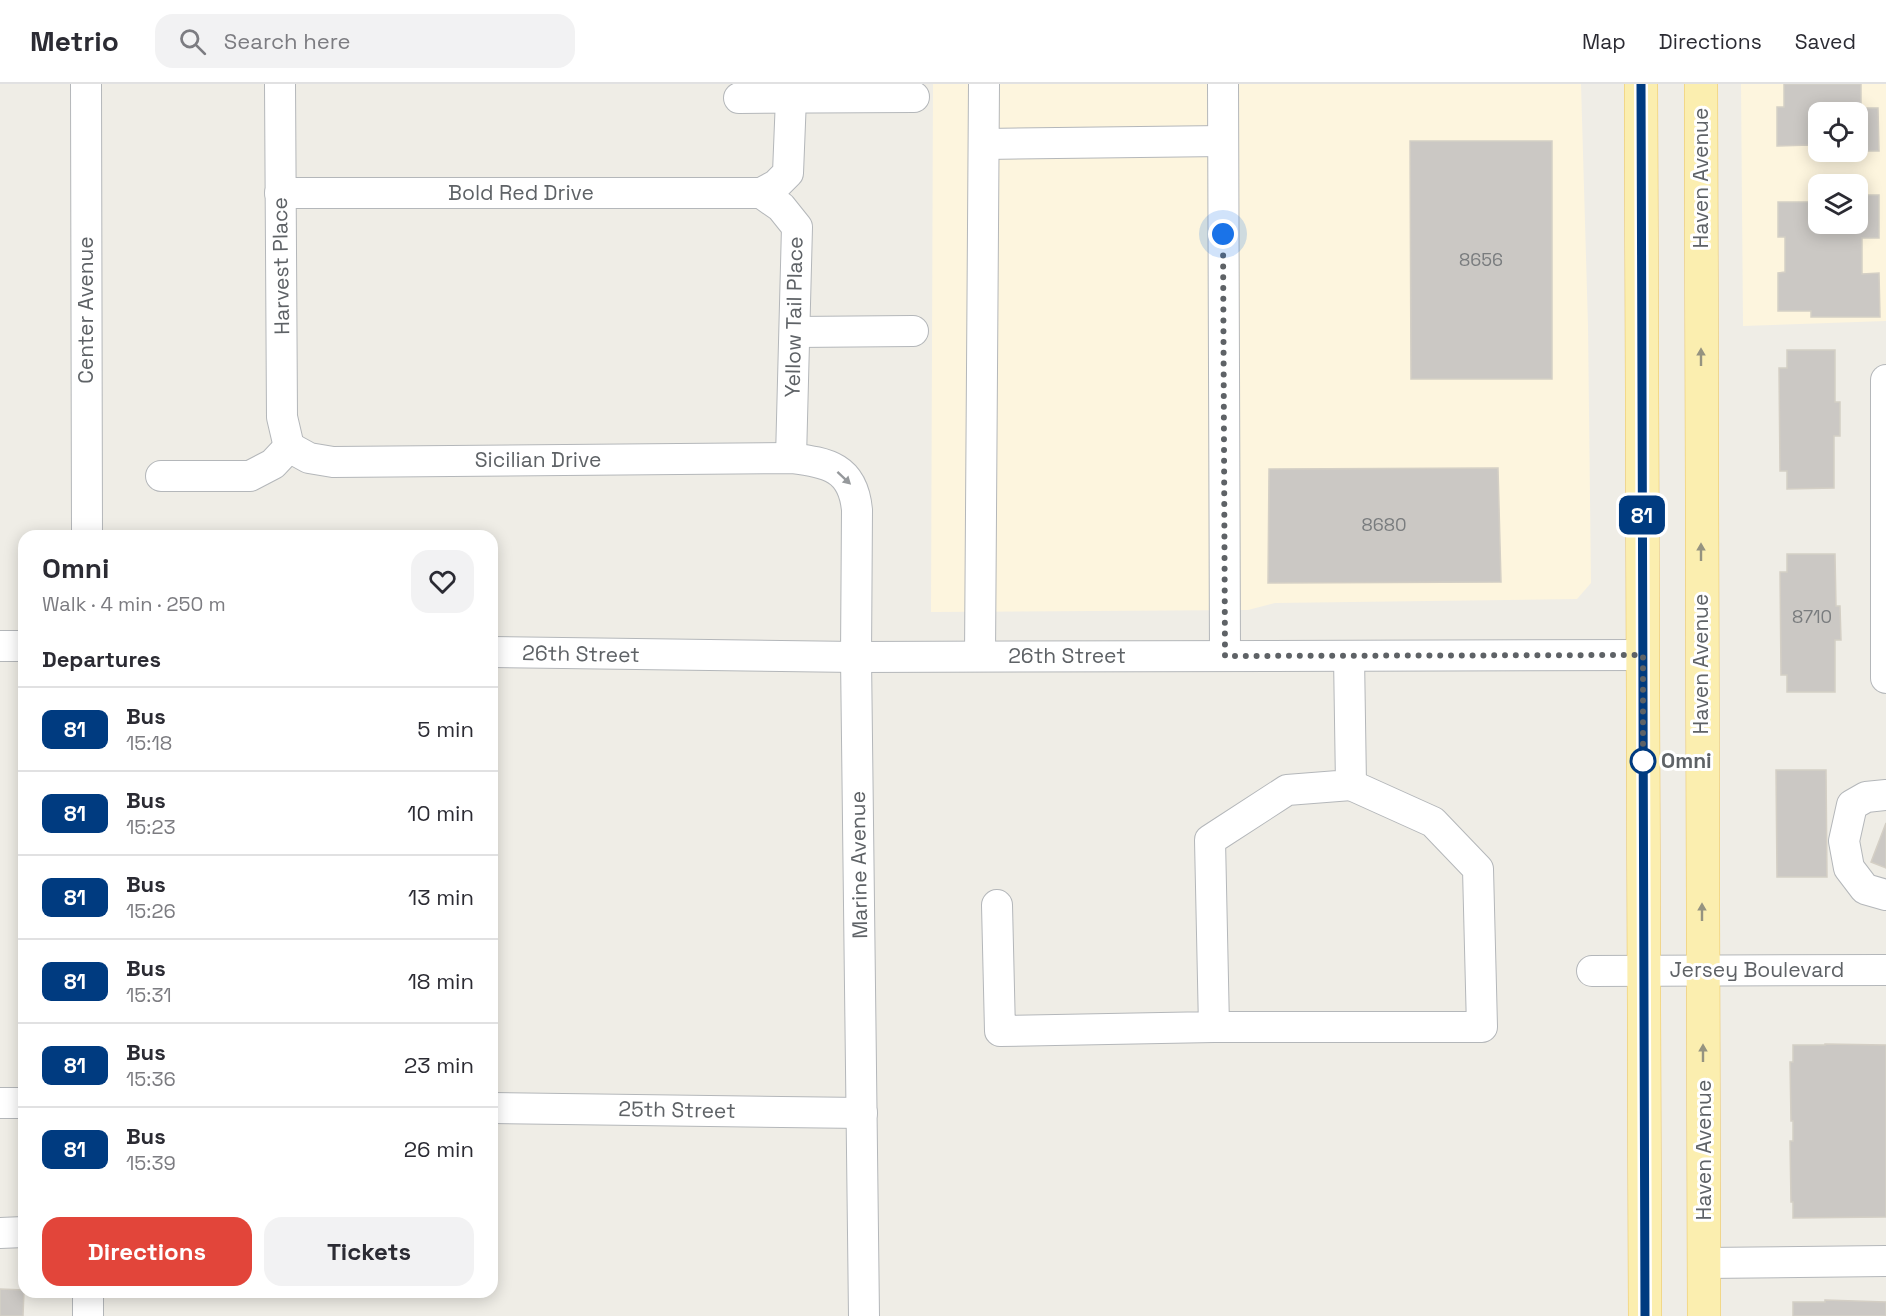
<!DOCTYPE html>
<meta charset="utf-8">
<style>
:root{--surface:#fff;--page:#f2f2f3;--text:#2b2b33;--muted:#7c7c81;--line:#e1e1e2;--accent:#e2453a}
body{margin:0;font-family:"Space Grotesk",sans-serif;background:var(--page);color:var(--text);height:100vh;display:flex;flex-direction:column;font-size:22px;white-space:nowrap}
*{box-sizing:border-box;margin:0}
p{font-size:20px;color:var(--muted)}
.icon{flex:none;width:33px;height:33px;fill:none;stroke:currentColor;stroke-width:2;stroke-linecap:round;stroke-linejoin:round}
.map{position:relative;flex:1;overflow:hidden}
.sheet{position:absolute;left:18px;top:446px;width:480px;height:768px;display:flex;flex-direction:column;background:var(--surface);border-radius:18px;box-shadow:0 3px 15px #0003}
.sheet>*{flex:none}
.badge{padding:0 12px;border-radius:9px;font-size:21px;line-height:39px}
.fabs{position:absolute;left:1808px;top:18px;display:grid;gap:12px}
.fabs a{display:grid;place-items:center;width:60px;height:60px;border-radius:12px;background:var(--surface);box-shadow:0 3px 15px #0003;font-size:30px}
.you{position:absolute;width:30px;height:30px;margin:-15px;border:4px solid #fff;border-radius:50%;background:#1a73e8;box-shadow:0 0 0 9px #1a73e833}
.map>.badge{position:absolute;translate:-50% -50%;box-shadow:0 0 0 3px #fff}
h2{padding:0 24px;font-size:22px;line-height:54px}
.round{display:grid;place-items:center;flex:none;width:63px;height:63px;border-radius:18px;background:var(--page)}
.summary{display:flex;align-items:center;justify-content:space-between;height:102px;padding:0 24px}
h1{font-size:28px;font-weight:700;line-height:45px}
.cta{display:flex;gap:12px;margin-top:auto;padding:12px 24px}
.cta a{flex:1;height:69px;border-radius:18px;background:var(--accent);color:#fff;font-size:24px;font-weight:700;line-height:69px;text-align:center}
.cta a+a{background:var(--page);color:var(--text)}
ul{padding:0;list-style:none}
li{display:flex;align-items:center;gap:18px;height:84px;padding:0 24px;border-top:2px solid var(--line)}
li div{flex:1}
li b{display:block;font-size:22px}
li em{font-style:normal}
li .badge{min-width:66px;font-weight:700;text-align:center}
header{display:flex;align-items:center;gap:36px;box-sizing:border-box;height:84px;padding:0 30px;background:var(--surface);border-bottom:2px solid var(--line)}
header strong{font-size:28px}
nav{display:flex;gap:33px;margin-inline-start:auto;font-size:21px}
.search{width:420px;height:54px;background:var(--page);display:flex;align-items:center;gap:15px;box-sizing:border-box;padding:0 21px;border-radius:18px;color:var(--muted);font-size:22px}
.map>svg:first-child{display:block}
.commercial{fill:#fdf5de;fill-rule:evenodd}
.building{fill:#cbc8c4;stroke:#d4cfc5;stroke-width:1.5}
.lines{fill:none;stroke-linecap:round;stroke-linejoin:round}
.minor-casing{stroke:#b4b7ba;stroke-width:32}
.major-casing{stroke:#ebc463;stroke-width:34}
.minor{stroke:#fff;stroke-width:30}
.major{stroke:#fbeeaf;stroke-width:33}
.oneway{fill:#959380}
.oneway2{fill:#96999c}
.line-casing{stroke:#fff;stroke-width:14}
.line{stroke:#003b80;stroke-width:9}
.walk{stroke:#5e6266;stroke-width:6;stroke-dasharray:0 10.8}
.stop-dot{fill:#fff;stroke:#003b80;stroke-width:3}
.labels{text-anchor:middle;stroke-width:6;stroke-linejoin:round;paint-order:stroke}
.number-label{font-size:18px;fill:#797c7e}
.street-label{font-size:21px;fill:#5e6266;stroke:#fff}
.stop-label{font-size:21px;font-weight:bold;fill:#5e6266;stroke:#fff;text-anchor:start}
</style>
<header>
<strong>Metrio</strong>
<div class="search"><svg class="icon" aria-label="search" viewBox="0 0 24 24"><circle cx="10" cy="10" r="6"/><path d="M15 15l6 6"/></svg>Search here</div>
<nav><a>Map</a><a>Directions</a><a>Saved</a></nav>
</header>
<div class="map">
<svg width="1886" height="1232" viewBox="0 0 1886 1232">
<rect width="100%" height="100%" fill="#efede6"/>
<!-- commercial -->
<g class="commercial">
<path d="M933,0H1581L1588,242L1591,499L1577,515L1275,519L1248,526L931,528Z"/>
<path d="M1741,0H1886V237L1743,242ZM1818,28H1857V68H1818ZM1818,100H1857V140H1818Z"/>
</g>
<!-- building -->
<g class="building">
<path d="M1784,0H1861V24H1878L1879,67H1857V28H1818V67H1810V61L1777,62V23H1784Z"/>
<path d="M1410,57H1552V295H1411Z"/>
<path d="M1813,111H1818V140H1857V111H1879V154H1862V190L1879,189L1880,233H1811V227H1778V189L1785,188V153H1778V118H1813Z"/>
<path d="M1787,266H1835V318H1840V352H1834V404L1787,405V387H1780L1779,284H1787Z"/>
<path d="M1498,384L1501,498L1268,499L1269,385Z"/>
<path d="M1787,470H1835L1836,522H1840L1841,556H1835V608H1787V591H1781L1780,488H1787Z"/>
<path d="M1776,686H1826L1827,793H1777Z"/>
<path d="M1886,739V784L1871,778Z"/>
<path d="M1825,960L1886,961V1133L1793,1134V1118H1791L1790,1057H1793V1037H1791L1790,978H1793V961H1825Z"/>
<path d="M0,1205L24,1206L23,1232H0Z"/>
<path d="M1825,1216L1886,1218V1232H1793V1218H1825Z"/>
</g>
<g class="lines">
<defs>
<g id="minor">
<path d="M86,0L87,452"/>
<path d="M280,0L282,333L289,363"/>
<path d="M1223,0L1225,572"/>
<path d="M739,14L914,13"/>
<path d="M985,60L1223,57"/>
<path d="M280,109H761L776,101L788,89L791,14"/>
<path d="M761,109L781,123L797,143L791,374"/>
<path d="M795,248L913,247"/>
<path d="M1886,296V594"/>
<path d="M289,363L309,374L333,378L791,374C828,379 853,383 857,426L856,573L864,1232"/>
<path d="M161,392H250L273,380L289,363"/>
<path d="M0,562H24"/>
<path d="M492,568L856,573L1643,571"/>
<path d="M980,572L984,0"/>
<path d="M1886,711L1866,713L1852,721L1844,757L1849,784L1865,805L1886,811"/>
<path d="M997,821L1000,947L1214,943L1210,756L1287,706L1351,701L1349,572"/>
<path d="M1592,887L1886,886"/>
<path d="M1214,943H1482L1478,785L1433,738L1351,701"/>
<path d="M0,1019H24"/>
<path d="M492,1024L862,1029"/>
<path d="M0,1149L24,1148"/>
<path d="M1704,1179L1886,1177"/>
<path d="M88,1208V1232"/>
</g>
<g id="major">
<path d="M1641,0L1645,1232"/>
<path d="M1701,0L1704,1232"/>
</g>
</defs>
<!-- minor casing -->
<use href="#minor" class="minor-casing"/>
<!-- major casing -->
<use href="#major" class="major-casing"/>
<!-- minor -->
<use href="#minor" class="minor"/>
<!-- major -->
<use href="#major" class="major"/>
</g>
<!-- one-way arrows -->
<defs><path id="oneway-solid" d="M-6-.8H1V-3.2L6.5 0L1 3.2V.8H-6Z" transform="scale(1.5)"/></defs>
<g class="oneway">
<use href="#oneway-solid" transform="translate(1701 273) rotate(-90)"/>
<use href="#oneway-solid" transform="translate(1701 468) rotate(-90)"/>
<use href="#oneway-solid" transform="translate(1702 828) rotate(-90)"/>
<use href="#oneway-solid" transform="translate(1703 969) rotate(-90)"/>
</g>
<use class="oneway2" href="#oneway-solid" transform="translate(844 394) rotate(43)"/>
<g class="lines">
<defs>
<path id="line" d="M1641,0L1645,1232"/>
</defs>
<!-- line casing -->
<use href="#line" class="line-casing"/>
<!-- line -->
<use href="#line" class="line"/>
<!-- walk -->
<path class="walk" d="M1223,150L1225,572L1643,571V677"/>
</g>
<!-- markers -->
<circle class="stop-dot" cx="1643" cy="677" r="12"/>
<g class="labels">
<!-- number labels -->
<g class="number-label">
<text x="1481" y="182">8656</text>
<text x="1384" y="447">8680</text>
<text x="1812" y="539">8710</text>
</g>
<!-- street labels -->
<g class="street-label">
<text transform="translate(1701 94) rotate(-90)" y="7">Haven Avenue</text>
<text x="521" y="116">Bold Red Drive</text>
<text transform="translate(281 182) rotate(-91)" y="7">Harvest Place</text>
<text transform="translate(86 226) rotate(-90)" y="7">Center Avenue</text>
<text transform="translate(794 233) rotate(-89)" y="7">Yellow Tail Place</text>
<text x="538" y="383">Sicilian Drive</text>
<text transform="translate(581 570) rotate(1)" y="7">26th Street</text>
<text x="1067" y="579">26th Street</text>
<text transform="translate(1701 580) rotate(-90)" y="7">Haven Avenue</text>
<text transform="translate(859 781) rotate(-91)" y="7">Marine Avenue</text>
<text x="1757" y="893">Jersey Boulevard</text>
<text transform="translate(677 1026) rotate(1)" y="7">25th Street</text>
<text transform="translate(1704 1066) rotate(-90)" y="7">Haven Avenue</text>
</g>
<!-- stop labels -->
<g class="stop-label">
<text x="1661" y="684">Omni</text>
</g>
</g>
</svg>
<div class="fabs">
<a><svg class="icon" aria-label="locate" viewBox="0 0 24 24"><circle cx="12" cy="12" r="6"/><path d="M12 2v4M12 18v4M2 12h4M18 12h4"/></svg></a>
<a><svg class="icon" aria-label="layers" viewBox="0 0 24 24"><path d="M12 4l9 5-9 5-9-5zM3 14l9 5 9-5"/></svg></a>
</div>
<div class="you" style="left:1223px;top:150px"></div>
<b class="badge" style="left:1642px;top:431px;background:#003b80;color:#fff">81</b>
<section class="sheet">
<div class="summary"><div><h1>Omni</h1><p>Walk · 4 min · 250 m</p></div><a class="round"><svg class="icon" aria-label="heart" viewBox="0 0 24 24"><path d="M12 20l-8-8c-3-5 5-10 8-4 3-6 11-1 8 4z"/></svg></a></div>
<h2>Departures</h2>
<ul>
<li><span class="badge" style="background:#003b80;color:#fff">81</span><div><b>Bus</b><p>15:18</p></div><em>5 min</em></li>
<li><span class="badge" style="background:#003b80;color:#fff">81</span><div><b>Bus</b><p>15:23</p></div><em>10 min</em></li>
<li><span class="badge" style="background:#003b80;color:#fff">81</span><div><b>Bus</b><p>15:26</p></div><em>13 min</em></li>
<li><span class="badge" style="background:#003b80;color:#fff">81</span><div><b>Bus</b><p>15:31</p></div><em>18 min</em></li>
<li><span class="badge" style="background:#003b80;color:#fff">81</span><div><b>Bus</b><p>15:36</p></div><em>23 min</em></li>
<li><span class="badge" style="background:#003b80;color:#fff">81</span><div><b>Bus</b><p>15:39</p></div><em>26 min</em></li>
</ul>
<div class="cta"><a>Directions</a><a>Tickets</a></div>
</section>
</div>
